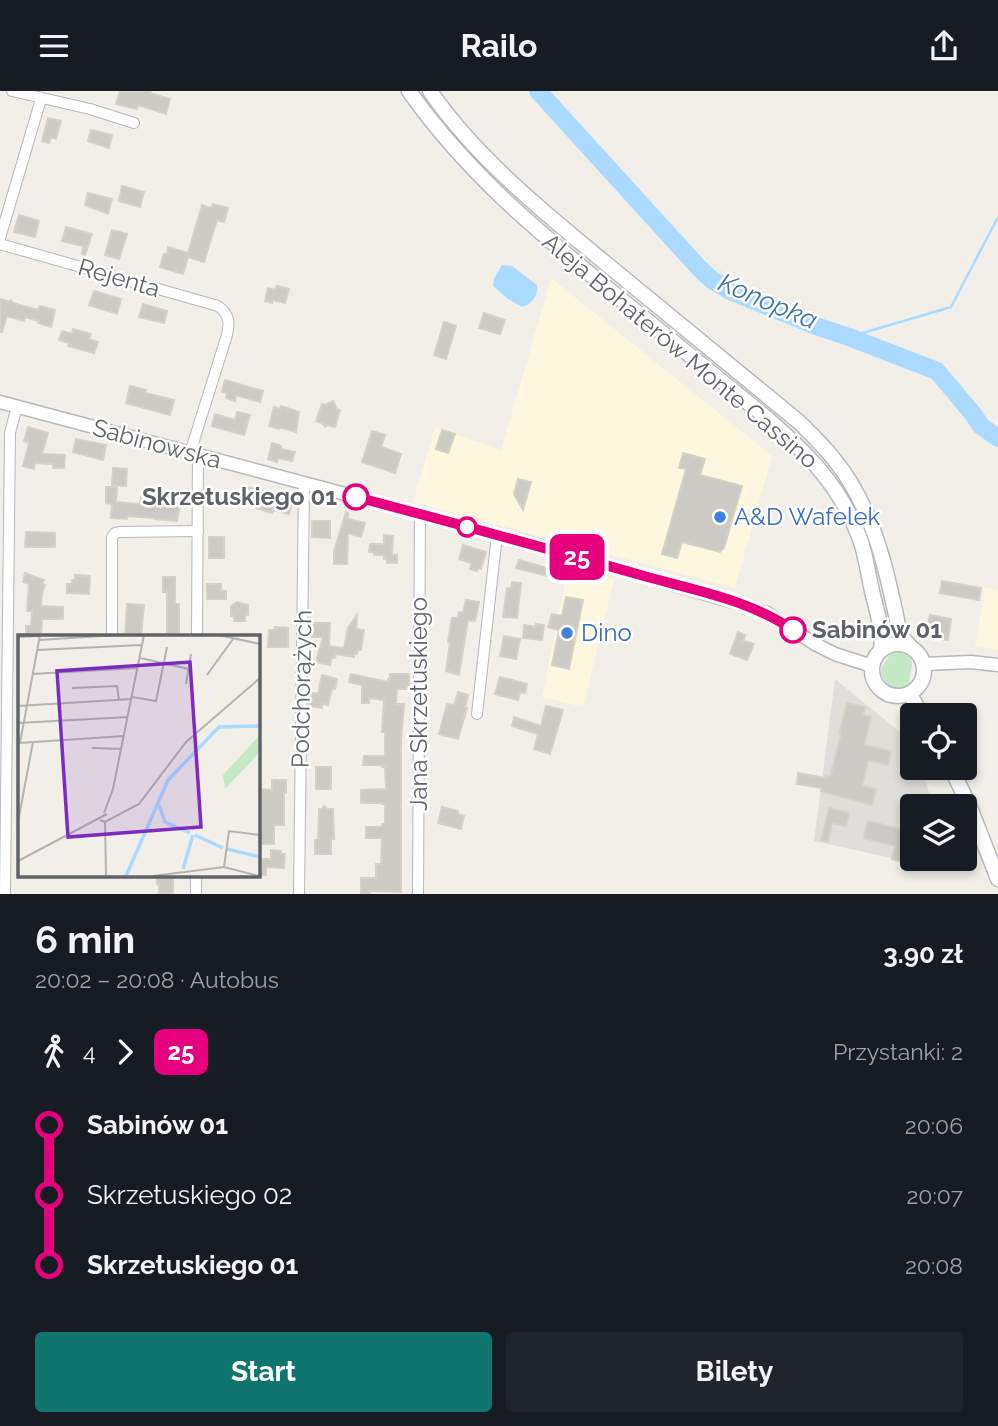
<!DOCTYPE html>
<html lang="pl">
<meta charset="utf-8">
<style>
:root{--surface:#171b24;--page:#20242c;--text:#f1f3f6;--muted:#9ea1a6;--accent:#0f766e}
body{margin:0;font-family:Raleway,sans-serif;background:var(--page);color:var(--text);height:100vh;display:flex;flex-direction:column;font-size:26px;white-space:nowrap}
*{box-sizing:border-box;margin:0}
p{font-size:23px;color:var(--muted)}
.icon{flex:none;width:38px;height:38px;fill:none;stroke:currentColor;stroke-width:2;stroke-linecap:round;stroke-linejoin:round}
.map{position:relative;height:803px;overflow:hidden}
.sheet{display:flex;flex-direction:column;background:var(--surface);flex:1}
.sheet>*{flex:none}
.badge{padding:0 14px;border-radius:10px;font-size:24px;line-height:46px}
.buttons{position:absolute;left:900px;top:612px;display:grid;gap:14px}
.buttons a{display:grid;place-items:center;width:77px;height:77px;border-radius:7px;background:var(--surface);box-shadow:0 4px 10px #0003;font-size:35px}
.map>.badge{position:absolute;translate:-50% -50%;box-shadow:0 0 0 4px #fff}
.legs{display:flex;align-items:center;gap:10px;height:77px;padding:0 35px;font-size:23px}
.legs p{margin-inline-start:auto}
.overview{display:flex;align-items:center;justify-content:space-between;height:119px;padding:0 35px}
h1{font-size:38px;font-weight:700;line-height:52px}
.cta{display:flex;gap:14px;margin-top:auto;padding:14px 35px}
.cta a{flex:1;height:80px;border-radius:7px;background:var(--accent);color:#fff;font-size:28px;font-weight:700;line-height:80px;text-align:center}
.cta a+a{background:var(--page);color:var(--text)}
ul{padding:0 35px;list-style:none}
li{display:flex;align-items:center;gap:24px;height:70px;font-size:26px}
li i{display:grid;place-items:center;width:10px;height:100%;margin:0 9px;background:currentColor}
li i::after{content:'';width:18px;height:18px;margin:-9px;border:5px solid;border-radius:50%;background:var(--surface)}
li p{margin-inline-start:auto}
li:first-child i{background:linear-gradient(#0000 50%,currentColor 0)}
li:last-child i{background:linear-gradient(currentColor 50%,#0000 0)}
header{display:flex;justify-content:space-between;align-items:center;height:91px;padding:0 35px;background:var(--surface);font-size:32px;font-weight:700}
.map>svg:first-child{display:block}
.commercial{fill:#fef7e0}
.industrial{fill:#e0deda}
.green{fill:#c5e8c5}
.water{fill:#aadaff}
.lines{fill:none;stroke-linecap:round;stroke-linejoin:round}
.stream{stroke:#aadaff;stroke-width:2.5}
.river{stroke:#aadaff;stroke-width:18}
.building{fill:#cccac5;stroke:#d6d1c6;stroke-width:2}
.minor-casing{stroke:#b5b8bc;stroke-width:12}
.tertiary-casing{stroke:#b5b8bc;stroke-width:15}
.secondary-casing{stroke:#b6babf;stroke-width:17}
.minor{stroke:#fff;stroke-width:10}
.tertiary{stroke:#fff;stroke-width:12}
.secondary{stroke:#fff;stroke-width:14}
.line-1-casing{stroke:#fff;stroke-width:16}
.line-1{stroke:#e6007e;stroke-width:10}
.stop-1-dot{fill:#fff;stroke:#e6007e;stroke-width:3.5}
.shop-dot{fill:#3f7fe0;stroke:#fff;stroke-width:2.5}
.labels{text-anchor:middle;stroke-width:5;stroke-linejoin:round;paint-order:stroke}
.street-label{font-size:24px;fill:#5f6368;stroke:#fff}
.stop-label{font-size:24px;font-weight:bold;fill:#5f6368;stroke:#fff;text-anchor:end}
.shop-label{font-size:24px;fill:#366cbe;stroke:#fff;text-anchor:start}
.water-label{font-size:26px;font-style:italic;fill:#4174aa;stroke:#fff}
.inset-river{fill:none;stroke:#aadaff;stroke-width:3.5}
.inset-road{fill:none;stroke:#b3b3b1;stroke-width:2}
.view{fill:#7b2cbf;fill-opacity:0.15;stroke:#7b2cbf;stroke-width:3.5}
.inset-edge{fill:none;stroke:#5f6368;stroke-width:3.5}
</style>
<header><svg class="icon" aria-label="menu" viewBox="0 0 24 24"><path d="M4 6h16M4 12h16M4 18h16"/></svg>Railo<svg class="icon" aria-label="share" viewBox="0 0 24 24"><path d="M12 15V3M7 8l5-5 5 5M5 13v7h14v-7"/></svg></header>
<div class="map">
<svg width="998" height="803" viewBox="0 0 998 803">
<rect width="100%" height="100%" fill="#f1efe8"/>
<!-- commercial -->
<g class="commercial">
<path d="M551,187L772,365L735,497L413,411L435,336L501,359Z"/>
<path d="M568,478L614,489L583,616L542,606Z"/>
<path d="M985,497L998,499V559L975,555Z"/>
</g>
<!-- industrial -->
<path class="industrial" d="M835,588L912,651V677H922L933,716H912V768H947L950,780L814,750Z"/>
<!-- green -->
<path class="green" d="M891,560C925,564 907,577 910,595C905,597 902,598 898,597C888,596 878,586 882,576C885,570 889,567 891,560Z"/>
<!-- water -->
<path class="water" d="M502,174L512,175L537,194C539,203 532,213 522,216L508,208L493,195L494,188Z"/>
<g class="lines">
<!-- stream -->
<path class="stream" d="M849,246L951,216L998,126"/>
<!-- river -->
<path class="river" d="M538,0L700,178L712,189L730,200L816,235L849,246L937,280L973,323L981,335L998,347"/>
</g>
<!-- building -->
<g class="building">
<path d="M120,0H151L150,2L170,8L166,23L138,14L137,18L116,13Z"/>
<path d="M48,27L61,30L56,48L51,46L49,52L42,50Z"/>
<path d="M91,39L112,44L109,57L88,50Z"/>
<path d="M122,95L144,101L140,116L119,110Z"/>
<path d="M88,102L112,108L108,123L85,114Z"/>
<path d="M213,113L228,117L224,131L217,129L204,171L188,166L183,183L160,176L164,163H167L168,156L188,162L202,114L211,117Z"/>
<path d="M19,124L39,130L35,146L14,141Z"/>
<path d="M66,136L92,143L85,164L82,163L83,155L62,150Z"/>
<path d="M112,139L127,143L119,168L105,164Z"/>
<path d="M277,195L289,198L285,212L273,209L272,212L265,210L268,197L275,199Z"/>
<path d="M94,200L121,208L117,223L89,214Z"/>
<path d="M0,208L9,211L11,209L13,212L38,219L40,215L55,219L51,236L38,232L39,230L25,226L24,230L7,225L2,241H0Z"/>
<path d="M143,213L167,220L164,232L139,226Z"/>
<path d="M484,222L505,229L500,243L479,237Z"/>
<path d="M444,231L456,235L446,268L434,264Z"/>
<path d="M73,238L91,243L89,248L98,251L94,262L68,255L69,252L59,249L62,240L72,243Z"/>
<path d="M225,289L263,300L260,311L236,304L235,310L226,307L227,302L222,301Z"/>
<path d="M130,295L146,299L145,302L174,309L170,324L126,312Z"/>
<path d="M333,310L337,318L340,319L335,336L327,334L325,336L323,333L316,330L322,313L325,314Z"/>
<path d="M281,315L299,321L296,341L279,336V338L269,335L274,316L280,318Z"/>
<path d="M237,321L250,324L244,344L212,335L215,323L235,329Z"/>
<path d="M28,336L48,342L42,363L65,364L64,377H53V373L35,372L34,378L23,375L29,352L24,350Z"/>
<path d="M442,339L455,343L448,362L436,358Z"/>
<path d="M372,340L385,344L381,356L401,363L395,382L362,371Z"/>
<path d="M76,348L106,354L103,369L73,361Z"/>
<path d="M272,352L281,355V358L295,361L292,370L278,367L277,371L268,368Z"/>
<path d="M683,362L705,368L700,384L742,395L724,457L720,461L682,451L677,467L662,463L686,378L679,377Z"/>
<path d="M113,377L127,378L126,395L112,394Z"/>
<path d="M518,388L531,391L523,419L514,403Z"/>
<path d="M243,395L293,408L289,423L273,419L272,422L256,417V412L248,410L249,408L241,405Z"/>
<path d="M106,396H117L116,411L140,413L141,406L158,407H163V411L174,412V414H180L177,430L154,428V427L127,425V428L111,427L112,413L106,412Z"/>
<path d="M346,421L348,422V428L365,432L361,446L348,442L347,473H334V460Z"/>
<path d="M312,430H330V447L312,446Z"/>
<path d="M26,441L55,442V456H25Z"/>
<path d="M384,444L393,445L392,464H397V472H387V468H384V464H374V461H369L370,453H384Z"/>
<rect x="209" y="446" width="15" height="21"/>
<path d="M463,454L486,461L481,478L478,477L477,480L470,478L471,472L459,468Z"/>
<path d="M519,469L557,480L555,487L516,477Z"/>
<path d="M25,482L44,489L42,493L45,494L42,503L41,515L63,516V528H42L41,546H26V535H31L32,520H27L29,493L23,491Z"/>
<path d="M75,484L90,485L89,503L67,502V493H72V489H75Z"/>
<path d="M163,486H175V513H179V546H167V501H163Z"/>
<path d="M942,490L981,497L979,509L940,502Z"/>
<path d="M512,491L521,492L517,527L503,526L507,497L511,498Z"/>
<path d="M207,493H221V500H226V508H207Z"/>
<path d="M566,506L583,509L569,578L552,574L559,539L548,536L552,523L562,525Z"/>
<path d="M466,509L479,511L475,530L468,529L459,584L446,580L450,551H448L452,527H458L459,521L463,522Z"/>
<path d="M237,511L248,514V524H245V530H234V525H231V515Z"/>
<path d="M127,513L144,514L141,546H125Z"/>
<path d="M357,524L356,538L364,539L361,559H358L357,563H354V566L336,563L335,567L332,566L330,574L316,571L323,546H312L314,532H330L329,555L344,557L348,537Z"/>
<path d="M930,524L951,528L948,549L930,547L932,535H928Z"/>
<path d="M536,533L544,534L542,549L523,547L524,534L536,536Z"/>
<path d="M275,536L288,537V556H268L269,539H275Z"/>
<path d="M738,541L745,544L743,550L754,553L747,569L730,563Z"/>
<path d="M504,545L520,548L516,568L500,565Z"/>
<path d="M351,583L388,591V588H390V583H409V598H397L396,613H404L401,650V801L370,800V803H361V787H376V773H381L382,747H366V736H382V733H385V713H382V712H361V699L386,698L385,676H382V674H363L364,665H385V641H382L384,609L369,607V612H362V594L349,591Z"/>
<path d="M322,584L337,588L335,598L332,597L328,614L322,613V617L309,615V601L318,603Z"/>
<path d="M500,586L527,593L525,602L520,601L518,609L495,603Z"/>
<path d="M458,601L468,604L465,617H467L458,648L439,643L447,613L454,614Z"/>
<path d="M847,612L865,616L863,624L871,626L864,654L891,660L888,674L868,669L862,695L876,698L872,714L821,700L822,697L797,693L798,682L825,687V685L830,686L841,644L839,643Z"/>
<path d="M546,615L563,619L550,663L534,658L538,643L512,635L514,626L541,635Z"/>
<rect x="316" y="676" width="15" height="22"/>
<path d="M272,689H286V702H284V734H274V753H257V698L272,699Z"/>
<path d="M324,715L327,718H333L334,748H331V763H315V749H318L319,718H322Z"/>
<path d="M442,716L458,720V723L464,725L461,738L438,732Z"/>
<path d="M829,717L849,722L846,735L832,732L828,751L821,749Z"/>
<path d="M868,730L912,741V750L905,749L902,763L912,766V768L926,770L924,776L892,768L895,755L864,747Z"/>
<path d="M271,759L281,760V763H285L284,777L266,776V784H257V768H271Z"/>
<path d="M157,784H173V802H159V793H157Z"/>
</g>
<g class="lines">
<defs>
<g id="minor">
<path d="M12,0L90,18L134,32"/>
<path d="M0,147L41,8"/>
<path d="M0,153L218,215C229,223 230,231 227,244L190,362"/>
<path d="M112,546V446L115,442L119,441L198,440"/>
<path d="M197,546L198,364"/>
<path d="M477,623L497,444"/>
<path d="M5,803L10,342L17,315"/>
<path d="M196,803V784"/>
<path d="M299,803L304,392"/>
<path d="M418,803L420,423"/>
</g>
<g id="tertiary">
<path d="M0,311L544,456L734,511L767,522L815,553L835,563L872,575"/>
<path d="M924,573L971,571L998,574"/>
</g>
<g id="secondary">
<path d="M409,0C467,82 539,142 617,205C665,244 713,283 762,323C805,360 840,393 860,448C866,464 868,483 872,500C876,518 884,540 881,558"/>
<path d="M430,0C476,67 547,124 609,175C673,227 736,279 799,331C811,343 823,354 833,367C873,415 887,479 899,539L902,546L909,554"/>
<circle cx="898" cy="579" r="26"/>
<path d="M910,603L922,625"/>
<path d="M951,677L969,714L998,788"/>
</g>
</defs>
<!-- minor casing -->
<use href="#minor" class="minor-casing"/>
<!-- tertiary casing -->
<use href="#tertiary" class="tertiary-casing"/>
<!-- secondary casing -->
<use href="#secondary" class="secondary-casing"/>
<!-- minor -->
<use href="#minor" class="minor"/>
<!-- tertiary -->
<use href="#tertiary" class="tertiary"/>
<!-- secondary -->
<use href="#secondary" class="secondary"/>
</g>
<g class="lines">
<defs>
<path id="line-1" d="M356,406C452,431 548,458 644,485C694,499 750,509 793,539"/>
</defs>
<!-- line-1 casing -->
<use href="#line-1" class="line-1-casing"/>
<!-- line-1 -->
<use href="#line-1" class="line-1"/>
</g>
<!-- markers -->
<g class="stop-1-dot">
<circle cx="356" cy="406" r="12"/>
<circle cx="467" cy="436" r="9"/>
<circle cx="793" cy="539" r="12"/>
</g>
<g class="shop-dot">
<circle cx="720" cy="426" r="7"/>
<circle cx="567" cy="542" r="7"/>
</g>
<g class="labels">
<!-- street labels -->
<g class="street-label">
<text transform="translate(119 187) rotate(16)" y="8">Rejenta</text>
<text transform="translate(680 260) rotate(40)" y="8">Aleja Bohaterów Monte Cassino</text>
<text transform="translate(157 353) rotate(15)" y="8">Sabinowska</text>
<text transform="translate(302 598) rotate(-89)" y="8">Podchorążych</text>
<text transform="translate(419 613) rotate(-90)" y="8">Jana Skrzetuskiego</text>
</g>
<!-- stop labels -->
<g class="stop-label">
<text x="337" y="414">Skrzetuskiego 01</text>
<text x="812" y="547" text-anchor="start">Sabinów 01</text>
</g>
<!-- shop labels -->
<g class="shop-label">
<text x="734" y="434">A&amp;D Wafelek</text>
<text x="581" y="550">Dino</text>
</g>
<!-- water labels -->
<g class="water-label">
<text transform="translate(768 210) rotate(23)" y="9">Konopka</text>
</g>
</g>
<!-- overview -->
<g transform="translate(18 544)">
<rect width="242" height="242" fill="#f1efe8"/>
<path d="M241,101V118L207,154L205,140Z" fill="#c5e8c5"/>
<path class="inset-river" d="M141,170L147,187L172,198M177,200L205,213M209,214L242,222M165,234L175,200M108,241L150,145L201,92L242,91"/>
<path class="inset-road" d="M200,0L242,9M0,2L22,1M21,5L100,0M19,15L124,10M122,23L171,34M14,39L120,33M189,40L215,4M168,49L173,19M54,53L99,51L101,65M114,62L138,66L149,12M0,71L114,64M0,88L110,82M1,108L106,101M2,108L22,0M74,113L104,114M86,178L95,154L126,0M82,185L87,187L121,169L168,107L242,43M0,187L15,107M87,187L88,241M0,226L89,179M206,232L211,196L242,200M135,241L206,232L241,241"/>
<path class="view" d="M172,27L183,192L50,202L39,36Z"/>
<rect width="242" height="242" class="inset-edge"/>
</g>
</svg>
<div class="buttons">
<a><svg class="icon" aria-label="locate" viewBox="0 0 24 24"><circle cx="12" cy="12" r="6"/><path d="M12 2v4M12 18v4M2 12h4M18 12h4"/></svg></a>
<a><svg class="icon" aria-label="layers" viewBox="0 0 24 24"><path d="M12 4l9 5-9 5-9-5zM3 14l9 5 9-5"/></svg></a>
</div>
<b class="badge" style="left:577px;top:466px;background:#e6007e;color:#fff">25</b>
</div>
<section class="sheet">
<div class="overview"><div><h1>6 min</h1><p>20:02 – 20:08 · Autobus</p></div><b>3.90 zł</b></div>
<div class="legs"><svg class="icon" aria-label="walk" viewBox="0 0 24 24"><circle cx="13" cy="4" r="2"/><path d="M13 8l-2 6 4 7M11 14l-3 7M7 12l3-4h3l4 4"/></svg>4<svg class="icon" aria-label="forward" viewBox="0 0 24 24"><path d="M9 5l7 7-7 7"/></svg><b class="badge" style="background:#e6007e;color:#fff">25</b><p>Przystanki: 2</p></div>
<ul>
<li><i style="color:#e6007e"></i><b>Sabinów 01</b><p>20:06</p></li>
<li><i style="color:#e6007e"></i><span>Skrzetuskiego 02</span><p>20:07</p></li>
<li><i style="color:#e6007e"></i><b>Skrzetuskiego 01</b><p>20:08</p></li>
</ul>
<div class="cta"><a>Start</a><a>Bilety</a></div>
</section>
